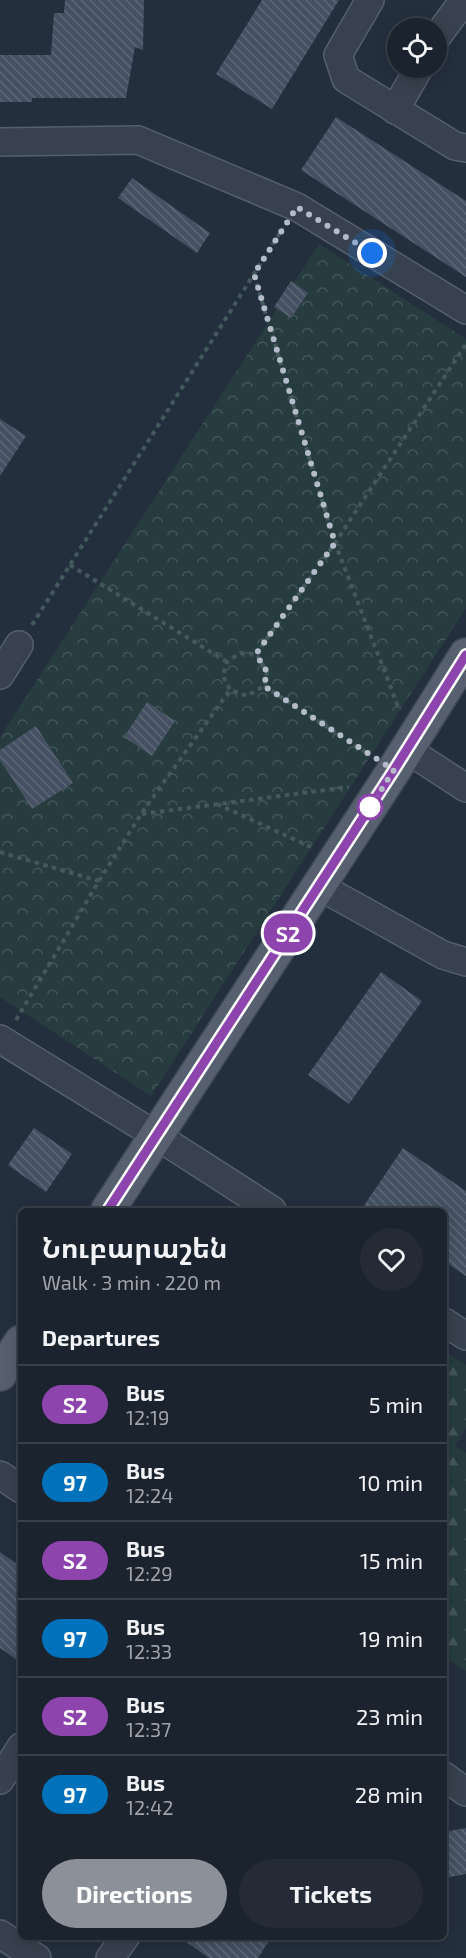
<!DOCTYPE html>
<meta charset="utf-8">
<style>
:root{--surface:#1b232e;--page:#242b36;--text:#f1f3f6;--muted:#a0a4aa;--line:#39404a;--accent:#8c9099}
body{margin:0;font-family:"Exo 2","Noto Sans Armenian",sans-serif;background:var(--page);color:var(--text);height:100vh;display:flex;flex-direction:column;font-size:22px;white-space:nowrap}
*{box-sizing:border-box;margin:0}
p{font-size:20px;color:var(--muted)}
.icon{flex:none;width:33px;height:33px;fill:none;stroke:currentColor;stroke-width:2;stroke-linecap:round;stroke-linejoin:round}
.map{position:relative;flex:1;overflow:hidden}
.side{position:absolute;left:18px;top:1208px;width:429px;height:732px;display:flex;flex-direction:column;background:var(--surface);border-radius:9px;box-shadow:0 3px 15px #0003,0 0 0 2px var(--line)}
.side>*{flex:none}
.badge{padding:0 12px;border-radius:20px;font-size:21px;line-height:39px}
.fabs{position:absolute;left:387px;top:18px;display:grid;gap:12px}
.fabs a{display:grid;place-items:center;width:60px;height:60px;border-radius:50%;background:var(--surface);box-shadow:0 3px 15px #0003,0 0 0 2px var(--line);font-size:30px}
.you{position:absolute;width:30px;height:30px;margin:-15px;border:4px solid #fff;border-radius:50%;background:#1a73e8;box-shadow:0 0 0 9px #1a73e833}
.map>.badge{position:absolute;translate:-50% -50%;box-shadow:0 0 0 3px #fff}
h2{padding:0 24px;font-size:22px;line-height:54px}
.round{display:grid;place-items:center;flex:none;width:63px;height:63px;border-radius:32px;background:var(--page)}
.overview{display:flex;align-items:center;justify-content:space-between;height:102px;padding:0 24px}
h1{font-size:28px;font-weight:700;line-height:45px}
.button{display:flex;gap:12px;margin-top:auto;padding:12px 24px}
.button a{flex:1;height:69px;border-radius:36px;background:var(--accent);color:#fff;font-size:24px;font-weight:700;line-height:69px;text-align:center}
.button a+a{background:var(--page);color:var(--text)}
ul{padding:0;list-style:none}
li{display:flex;align-items:center;gap:18px;height:78px;padding:0 24px;border-top:2px solid var(--line)}
li div{flex:1}
li b{display:block;font-size:22px}
li em{font-style:normal}
li .badge{min-width:66px;font-weight:700;text-align:center}
.map>svg:first-child{display:block}
.forest{fill:url(#forest-firs)}
.park{fill:url(#park-crowns)}
.building{fill:url(#building-back-hatch)}
.lines{fill:none;stroke-linecap:round;stroke-linejoin:round}
.minor-casing{stroke:#565f6c;stroke-width:30}
.major-casing{stroke:#414a57;stroke-width:36}
.path{stroke:#44595c;stroke-width:4;stroke-dasharray:4.5 4.5;stroke-linecap:butt}
.minor{stroke:#38414e;stroke-width:27}
.major{stroke:#56606e;stroke-width:33}
.line-casing{stroke:#fff;stroke-width:14}
.line{stroke:#8e44ad;stroke-width:9}
.walk{stroke:#b4bcc9;stroke-width:6;stroke-dasharray:0 10.8}
.stop-dot{fill:#fff;stroke:#8e44ad;stroke-width:3}
</style>
<div class="map">
<svg width="466" height="1958" viewBox="0 0 466 1958">
<defs>
<pattern id="forest-firs" width="22" height="20" patternUnits="userSpaceOnUse" patternTransform="scale(1.5)"><rect width="22" height="20" fill="#263c3f"/><path d="M5 1l3.5 6h-7zM16 11l3.5 6h-7z" fill="#435659"/></pattern>
<pattern id="park-crowns" width="20" height="18" patternUnits="userSpaceOnUse" patternTransform="scale(1.5)"><rect width="20" height="18" fill="#263c3f"/><path d="M2 6a3 3 0 1 1 6 0M12 15a3 3 0 1 1 6 0" fill="none" stroke="#435659"/></pattern>
<pattern id="building-back-hatch" width="6" height="6" patternUnits="userSpaceOnUse" patternTransform="scale(1.5)"><rect width="6" height="6" fill="#455162"/><path d="M-1 5l2 2M0 0l6 6M5-1l2 2" fill="none" stroke="#5d6877"/></pattern>
</defs>
<rect width="100%" height="100%" fill="#242f3e"/>
<!-- forest -->
<path class="forest" d="M444,1351L466,1365V1428L455,1446L466,1453V1671L444,1657Z"/>
<!-- park -->
<path class="park" d="M319,244L466,339V608L151,1096L0,997V737Z"/>
<!-- building -->
<g class="building">
<path d="M65,0H144L143,50L135,47L126,98H32V102H0V55H51L54,13H64Z"/>
<path d="M262,0H339L272,109L216,74Z"/>
<path d="M336,117L466,201V277L301,170Z"/>
<path d="M132,178L210,233L197,253L118,198Z"/>
<path d="M291,281L308,293L291,318L274,307Z"/>
<path d="M0,419L26,436L0,476Z"/>
<path d="M147,702L175,721L152,756L124,737Z"/>
<path d="M36,726L73,783L32,809L0,760V750Z"/>
<path d="M381,972L422,1001L349,1104L308,1075Z"/>
<path d="M34,1128L72,1154L46,1192L8,1165Z"/>
<path d="M403,1148L466,1191V1276L444,1261V1210H361Z"/>
<path d="M0,1552L21,1567V1663L0,1648Z"/>
<path d="M466,1828V1874L444,1878V1832Z"/>
<path d="M178,1936H272L258,1958H209Z"/>
</g>
<g class="lines">
<defs>
<g id="minor">
<path d="M370,0L338,55L346,79L455,146L466,148"/>
<path d="M436,38L464,0"/>
<path d="M395,110L419,68"/>
<path d="M0,142L138,140L297,207L466,310"/>
<path d="M0,675L19,645"/>
<path d="M406,749L466,788"/>
<path d="M319,886L443,955L466,962"/>
<path d="M0,1039L157,1136L272,1210"/>
<path d="M444,1322L466,1336"/>
<path d="M0,1475L21,1489"/>
<path d="M444,1776L466,1792"/>
<path d="M0,1780L21,1747"/>
<path d="M0,1934L37,1958"/>
<path d="M110,1958L126,1936"/>
</g>
<g id="major">
<path d="M108,1210L394,770L466,655"/>
<path d="M0,1374L21,1342"/>
</g>
</defs>
<!-- minor casing -->
<use href="#minor" class="minor-casing"/>
<!-- major casing -->
<use href="#major" class="major-casing"/>
<!-- path -->
<g class="path">
<path d="M254,275L335,543L399,709"/>
<path d="M70,565L227,662"/>
<path d="M32,625L283,228"/>
<path d="M240,653L256,654L267,672L264,686L247,696L230,690L223,676L227,662Z"/>
<path d="M256,654L335,543L466,344"/>
<path d="M264,686L370,755"/>
<path d="M217,804L311,847"/>
<path d="M142,814L349,787"/>
<path d="M0,852L99,881"/>
<path d="M16,1020L99,881L141,814L230,690"/>
</g>
<!-- minor -->
<use href="#minor" class="minor"/>
<!-- major -->
<use href="#major" class="major"/>
</g>
<g class="lines">
<defs>
<path id="line" d="M108,1210L394,770L466,655"/>
</defs>
<!-- line casing -->
<use href="#line" class="line-casing"/>
<!-- line -->
<use href="#line" class="line"/>
<!-- walk -->
<path class="walk" d="M370,807L394,770L264,686L267,672L256,654L335,543L254,274L297,207L372,253"/>
</g>
<!-- markers -->
<circle class="stop-dot" cx="370" cy="807" r="12"/>
</svg>
<div class="fabs">
<a><svg class="icon" aria-label="locate" viewBox="0 0 24 24"><circle cx="12" cy="12" r="6"/><path d="M12 2v4M12 18v4M2 12h4M18 12h4"/></svg></a>
</div>
<div class="you" style="left:372px;top:253px"></div>
<b class="badge" style="left:288px;top:933px;background:#8e44ad;color:#fff">Տ2</b>
<section class="side">
<div class="overview"><div><h1>Նուբարաշեն</h1><p>Walk · 3 min · 220 m</p></div><a class="round"><svg class="icon" aria-label="heart" viewBox="0 0 24 24"><path d="M12 20l-8-8c-3-5 5-10 8-4 3-6 11-1 8 4z"/></svg></a></div>
<h2>Departures</h2>
<ul>
<li><span class="badge" style="background:#8e44ad;color:#fff">Տ2</span><div><b>Bus</b><p>12:19</p></div><em>5 min</em></li>
<li><span class="badge" style="background:#0072bc;color:#fff">97</span><div><b>Bus</b><p>12:24</p></div><em>10 min</em></li>
<li><span class="badge" style="background:#8e44ad;color:#fff">Տ2</span><div><b>Bus</b><p>12:29</p></div><em>15 min</em></li>
<li><span class="badge" style="background:#0072bc;color:#fff">97</span><div><b>Bus</b><p>12:33</p></div><em>19 min</em></li>
<li><span class="badge" style="background:#8e44ad;color:#fff">Տ2</span><div><b>Bus</b><p>12:37</p></div><em>23 min</em></li>
<li><span class="badge" style="background:#0072bc;color:#fff">97</span><div><b>Bus</b><p>12:42</p></div><em>28 min</em></li>
</ul>
<div class="button"><a>Directions</a><a>Tickets</a></div>
</section>
</div>
